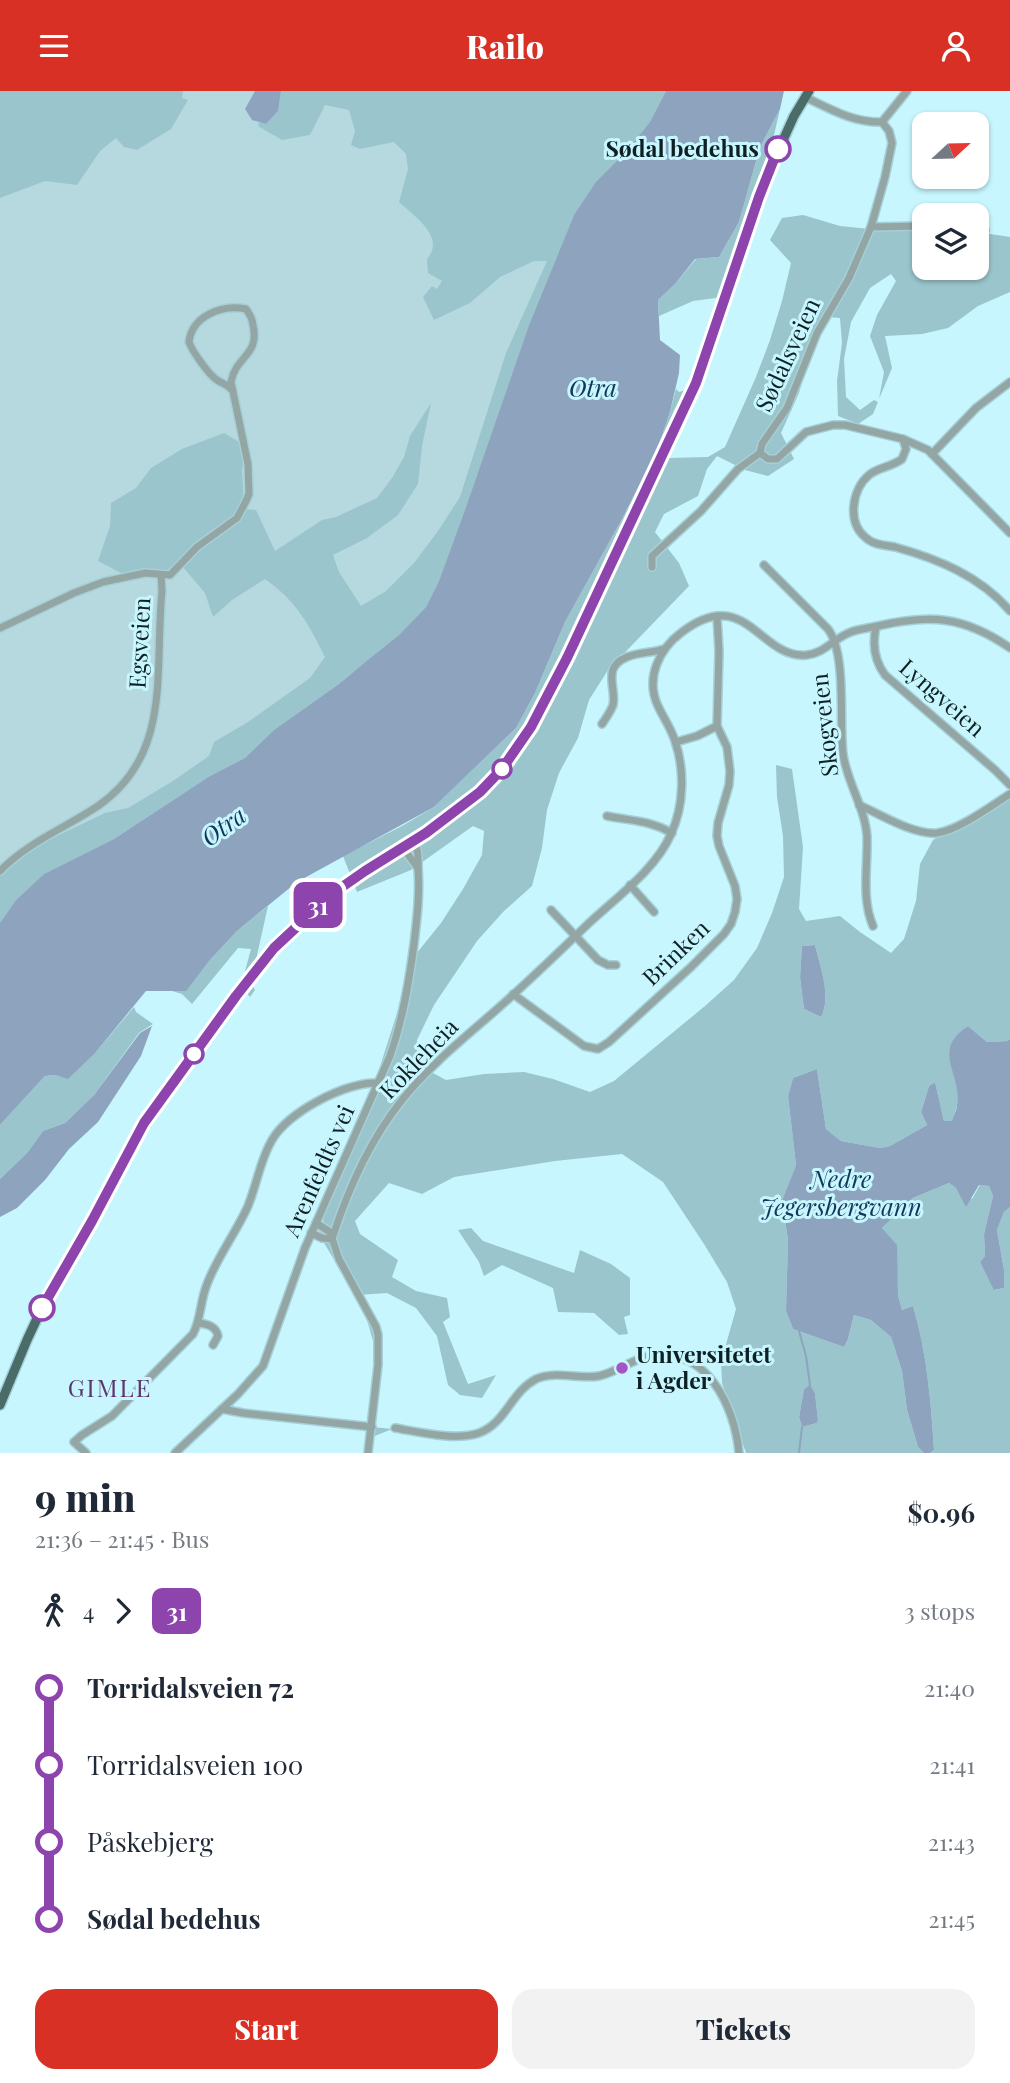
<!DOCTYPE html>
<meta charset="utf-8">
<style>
:root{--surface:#fff;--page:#f2f2f3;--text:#1f2937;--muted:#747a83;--accent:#d93025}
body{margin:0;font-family:"Playfair Display",serif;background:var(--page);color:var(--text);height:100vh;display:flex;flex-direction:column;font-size:26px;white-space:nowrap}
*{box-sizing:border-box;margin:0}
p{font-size:23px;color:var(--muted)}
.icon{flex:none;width:38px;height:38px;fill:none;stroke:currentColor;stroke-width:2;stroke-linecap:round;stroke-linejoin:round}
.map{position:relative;height:1362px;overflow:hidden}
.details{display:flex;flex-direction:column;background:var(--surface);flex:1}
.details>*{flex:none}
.badge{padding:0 14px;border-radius:10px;font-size:24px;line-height:46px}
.needle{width:46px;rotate:68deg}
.buttons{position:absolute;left:912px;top:21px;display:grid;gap:14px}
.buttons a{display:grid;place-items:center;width:77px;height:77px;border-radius:14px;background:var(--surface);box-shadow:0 2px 5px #0004;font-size:35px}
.map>.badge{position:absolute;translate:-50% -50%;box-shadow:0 0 0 4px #fff}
.legs{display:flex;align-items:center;gap:10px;height:77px;padding:0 35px;font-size:23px}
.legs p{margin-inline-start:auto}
.overview{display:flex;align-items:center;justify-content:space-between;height:119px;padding:0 35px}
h1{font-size:38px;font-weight:800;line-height:52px}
.button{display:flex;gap:14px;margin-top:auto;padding:14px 35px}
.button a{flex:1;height:80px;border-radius:21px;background:var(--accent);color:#fff;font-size:28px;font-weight:800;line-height:80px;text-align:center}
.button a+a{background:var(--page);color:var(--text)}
ul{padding:0 35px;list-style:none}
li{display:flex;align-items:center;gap:24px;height:77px;font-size:26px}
li i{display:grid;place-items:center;width:10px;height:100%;margin:0 9px;background:currentColor}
li i::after{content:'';width:18px;height:18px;margin:-9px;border:5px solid;border-radius:50%;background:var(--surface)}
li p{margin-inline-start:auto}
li:first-child i{background:linear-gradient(#0000 50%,currentColor 0)}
li:last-child i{background:linear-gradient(currentColor 50%,#0000 0)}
header{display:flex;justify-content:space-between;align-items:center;height:91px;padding:0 35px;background:var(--accent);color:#fff;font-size:32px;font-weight:800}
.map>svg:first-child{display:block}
.green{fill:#b6d9df}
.forest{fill:#9ac5cc;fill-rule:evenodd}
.water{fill:#8ea4be}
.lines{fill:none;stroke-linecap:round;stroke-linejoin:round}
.stream{stroke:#8ea4be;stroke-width:2}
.minor-casing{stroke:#a6cfd7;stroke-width:10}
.major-casing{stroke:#a6cfd7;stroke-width:12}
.minor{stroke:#94a6a4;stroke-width:7}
.major{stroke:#4a6c69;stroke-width:9}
.line-1-casing{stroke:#fff;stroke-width:16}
.line-1{stroke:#8e44ad;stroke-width:10}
.stop-1-dot{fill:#fff;stroke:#8e44ad;stroke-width:3.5}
.poi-dot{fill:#a554c5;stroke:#c7f6fe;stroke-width:2.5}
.labels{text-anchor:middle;stroke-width:6;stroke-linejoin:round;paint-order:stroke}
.stop-label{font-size:23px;font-weight:bold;fill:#0e2023;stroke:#c7f6fe;text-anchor:end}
.street-label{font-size:23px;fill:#0e2023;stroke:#c7f6fe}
.poi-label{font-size:23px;font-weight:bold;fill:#0e2023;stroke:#c7f6fe;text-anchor:start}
.water-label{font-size:24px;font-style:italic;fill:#123559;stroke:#c7f6fe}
.neighbourhood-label{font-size:24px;letter-spacing:2px;fill:#5d356c;stroke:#c7f6fe}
</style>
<header><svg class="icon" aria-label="menu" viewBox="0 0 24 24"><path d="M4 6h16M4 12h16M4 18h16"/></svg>Railo<svg class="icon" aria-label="person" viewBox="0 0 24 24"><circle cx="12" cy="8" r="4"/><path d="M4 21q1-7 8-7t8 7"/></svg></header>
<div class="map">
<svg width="1010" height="1362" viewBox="0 0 1010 1362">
<rect width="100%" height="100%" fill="#c7f6fe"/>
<!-- green -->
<path class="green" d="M0,0H713L463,518L0,921Z"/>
<!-- forest -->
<g class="forest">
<path d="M0,0H183L182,7L188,9L171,38L137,59L124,56L116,47L100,60L77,94L45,90L0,107Z"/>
<path d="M281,0H666L650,31L574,124L529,234L466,416L439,490L426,516L399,544L369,568L339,593L274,639L245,667L210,685L114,748L44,783L16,809L0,832V776L36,755L105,722L128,717L173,690L209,665L214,651L248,631L310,587L325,566C308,532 297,511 265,488L232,509L213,526L205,502L182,475L168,478L162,495L159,487L121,482L98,470L110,435L111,412L136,397L151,377L182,358L224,342L239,351L245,359L242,379L244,418L256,419L275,460L322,429L336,426L377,407L392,387L404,366L410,345L431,312L422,355L418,393L398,424L367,447L333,464L339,481L361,515L386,500L414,472L438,440L460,406L506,262L547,170H534L500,186L470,212L434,229L423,206L432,195L437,198L442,190L428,182L427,168C446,146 415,126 399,111L408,78L406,63L394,51L360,58L351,54L355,40L349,19L325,14L310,44L282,49L258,35L259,31L266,33L278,20Z"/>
<path d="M780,18L760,105L706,270L668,357V367L708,366L725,356L756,286L770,249L782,210L791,172L770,149L782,127L803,124L840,135L880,139L924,137V177H976L977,141L1010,146V201L978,215L948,237L922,243L885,245L892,277L879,308L884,281L870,245L877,224L896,190L891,183L870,197L851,231L844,268L846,306L860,319L874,309L878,311L873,323L858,333L838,325L837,290L842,252L840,227L828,226L811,260L799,302L781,342L794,368L768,385L745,379L717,365L707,378L698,405L664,423L655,441L679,472L689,495L608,579L589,609L578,647L559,682L547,719L542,757L532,795L504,820L477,850L434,914L417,949L418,974L446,989L484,983L524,981L553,988L590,1001L614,990L705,915L734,889L757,857L772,822L784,786L783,745L777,706L776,674L792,678L803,756L799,818L806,830L840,825L860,841L891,862L904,848L916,810L920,773L933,749L1010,702V948L1009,950L987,951L968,935C930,960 963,982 957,1014C956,1020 953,1025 952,1030H944L935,991L929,995L921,1021L927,1034L890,1055L880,1057L841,1050L826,1038L817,978L793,987L788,1005L796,1074L782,1111L788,1149L786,1220L793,1238L844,1256L848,1248L854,1224L871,1229L891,1246L902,1280L907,1319L918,1356L924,1362H746L722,1292L721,1271L736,1218L727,1191L704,1153L663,1091L622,1063L555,1070L454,1086L422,1103L389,1092L355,1130L360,1143L398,1169L392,1186L416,1200L447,1207L450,1226L443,1231L468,1293L496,1284L482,1307L460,1304L448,1294L437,1245L416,1217L387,1202L359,1204L376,1236L372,1336L392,1338L370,1347L368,1362L375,1257L364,1218L324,1152L323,1124L351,1050L368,1013L416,863L441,832L463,798L482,764L484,740L473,735L411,779L357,801L343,765L402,735L434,716L516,637L535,602L565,531L622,428L657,359L670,321L676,298L679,301L692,297L710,256L719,225L716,207L693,210L659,225L658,209L675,193L696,168L719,166L739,131L760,56ZM815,854C820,875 832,906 821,926L804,918L800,886L802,855ZM810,1295L815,1302L818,1329L817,1332L802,1336L799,1326L804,1298Z"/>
<path d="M268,815L251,891L255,899L250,906L241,895L251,858L238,857L192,913L182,903L172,900L186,899L210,869L237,840Z"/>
<path d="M134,916L136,921L153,933L139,942L94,1004L65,1032L43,1040L27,1062L0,1088V1034L45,985L56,984L96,961Z"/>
<path d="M949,1092L972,1108L980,1094L989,1095L993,1105L984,1143L985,1165L980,1171L995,1199L1004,1197V1179L997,1139L1004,1121L1010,1116V1362H930L934,1359C931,1311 927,1262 913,1215L902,1219L898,1204L896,1154L882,1137L913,1107Z"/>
<path d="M471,1137L483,1150L574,1182L580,1159L611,1173L630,1187V1224L624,1226L628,1243L619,1244L594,1222L558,1221L553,1197L502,1174L484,1185L479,1171L458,1139Z"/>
</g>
<!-- water -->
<g class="water">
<path d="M255,0H281L278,20L266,33L252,29L245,18Z"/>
<path d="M666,0H784L780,18L760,56L739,131L719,166L695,168L675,193L658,209L660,249L680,264L679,282L670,321L657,359L622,428L565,531L535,602L516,637L434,716L297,791L237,840L210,869L186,900H146L96,961L68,988L56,984L45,985L0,1034V832L16,809L44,783L114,748L210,685L245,667L274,639L339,593L369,568L399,544L426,516L439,490L466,416L529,234L574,124L596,91L625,62L650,31Z"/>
<path d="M815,854C820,875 832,906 821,926L804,918L800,886L802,855Z"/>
<path d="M152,935L141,965L98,1031L69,1058L45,1089L17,1117L0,1126V1088L27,1062L43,1040L65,1032L94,1004L140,942Z"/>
<path d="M968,935L987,951L1008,950L1010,948V1116L1004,1121L997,1139L1004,1179V1197L994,1199L980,1171L985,1165L984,1143L993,1105L989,1095L979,1094L966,1116L956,1097L949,1092L913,1107L882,1137L897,1154L898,1204L902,1219L913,1215C927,1262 931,1311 934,1359L930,1362H924L918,1356L907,1319L902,1280L891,1246L871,1229L854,1224L848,1248L844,1256L793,1238L786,1220L788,1149L782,1110L796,1074L788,1005L793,987L817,978L826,1038L841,1050L880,1057L890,1055L927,1034L921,1021L929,995L935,991L944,1030H952C953,1025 957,1019 957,1014C962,981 930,960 968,935Z"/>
<path d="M810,1294L815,1302L818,1329L817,1332L802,1336L799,1326L804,1298Z"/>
</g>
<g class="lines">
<!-- stream -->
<g class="stream">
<path d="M799,1240L806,1265L810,1294"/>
<path d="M799,1362L802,1336"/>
</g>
<defs>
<g id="minor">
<path d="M882,31L907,0"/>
<path d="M871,136L924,135"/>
<path d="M976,138L985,139"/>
<path d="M903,348L906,358L902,368C892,376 878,376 869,384C852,398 847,431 865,446C873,454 884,454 895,456C938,468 980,485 1010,520"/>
<path d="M760,362L768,368H777L806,341L833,334H845L903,348L928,359L1010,442"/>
<path d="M932,363L976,317L1010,291"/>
<path d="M764,474L828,538C847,563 839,631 843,663C847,691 865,717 867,745C868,775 861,807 873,835"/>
<path d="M652,476V465L701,420L738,378L760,362L762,353L787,317L817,242L849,187L871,136L885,86L892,52L889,40L882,31C854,32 830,18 805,6"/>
<path d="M876,536C872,554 874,569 885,584L995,679L1010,694"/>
<path d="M0,537L74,502L103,491L145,482L170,484L197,456L237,427L246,410L249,403L248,373L231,291C236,264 260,265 253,234C252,227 250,224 246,218C222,213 192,225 189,251C192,260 209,284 217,289C223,293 227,293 232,299"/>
<path d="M602,633C606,627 611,620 613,614C617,598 601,576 627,566C639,561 652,562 664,558"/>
<path d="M676,651L697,645L717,635"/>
<path d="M859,714C880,723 913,744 937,742C959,739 991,715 1010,703"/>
<path d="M607,725C632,730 649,729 672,742"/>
<path d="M403,757L418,777"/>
<path d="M0,780C28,751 65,737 98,715C173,663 154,579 162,500L161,484"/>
<path d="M630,794L654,821"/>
<path d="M551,819L598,869L608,874H616"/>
<path d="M513,903L584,955L598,958L609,951L691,876L724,843L731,833L735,821L737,808L735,795L719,755L717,745L718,732L729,694L730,680L727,656L717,635L719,560L717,526"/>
<path d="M316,1132L330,1141L339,1168L376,1236L378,1244V1274L368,1362"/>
<path d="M311,1142L322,1147L332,1148"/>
<path d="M332,1148C348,1098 369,1050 402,1009C429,975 463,948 495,920C527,892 558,862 589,832C617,806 656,778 671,743C684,715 685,679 675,650C671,637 663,626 658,615C645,587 659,558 682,541C746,492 760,569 807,564C825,562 834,547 851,541C859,538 869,537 878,535C930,523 964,525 1010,557"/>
<path d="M198,1232C207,1233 216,1235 218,1245L213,1254"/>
<path d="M222,1318L243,1322L372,1336"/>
<path d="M395,1337C419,1341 456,1350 479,1342C506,1332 511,1301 536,1288C556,1279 579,1289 599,1285C617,1281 631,1269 649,1265C706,1254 735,1315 739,1362"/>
<path d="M86,1362L74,1351L82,1344L112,1325L193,1243C201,1228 200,1212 206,1196C215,1169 236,1142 248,1115C257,1093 260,1069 272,1049C288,1021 347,990 378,992"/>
<path d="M175,1362L238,1303L263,1275L305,1157L390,965C403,928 409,892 414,853C417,827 420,803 418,777C418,767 419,760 414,751"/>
</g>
<path id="major" d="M0,1314L27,1249L42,1217L92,1130L129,1059L169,998L267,865L289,841L327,806L365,780L427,742L480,701L502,678L531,636L567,567L696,292L770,78L794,25L809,0"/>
</defs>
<!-- minor casing -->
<use href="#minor" class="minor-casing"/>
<!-- major casing -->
<use href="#major" class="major-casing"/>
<!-- minor -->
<use href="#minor" class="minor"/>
<!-- major -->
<use href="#major" class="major"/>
</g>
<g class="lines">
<defs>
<path id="line-1" d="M42,1217L92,1130L144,1032L236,905L274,857L332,803L365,780L426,742L480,701L502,678L531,636L567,567L696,292L759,106L778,58"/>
</defs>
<!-- line-1 casing -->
<use href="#line-1" class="line-1-casing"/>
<!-- line-1 -->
<use href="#line-1" class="line-1"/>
</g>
<!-- markers -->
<g class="stop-1-dot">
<circle cx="778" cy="58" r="12"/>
<circle cx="502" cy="678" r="9"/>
<circle cx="194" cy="963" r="9"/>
<circle cx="42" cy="1217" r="12"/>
</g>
<circle class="poi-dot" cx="622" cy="1277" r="7"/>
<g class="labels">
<!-- stop labels -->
<g class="stop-label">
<text x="759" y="66">Sødal bedehus</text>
</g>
<!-- street labels -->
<g class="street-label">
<text transform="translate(788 264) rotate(-65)" y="8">Sødalsveien</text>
<text transform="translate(140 552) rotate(-87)" y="8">Egsveien</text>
<text transform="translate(942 607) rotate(41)" y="8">Lyngveien</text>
<text transform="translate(825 634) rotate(-96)" y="8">Skogveien</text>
<text transform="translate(676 862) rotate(-44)" y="8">Brinken</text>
<text transform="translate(419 968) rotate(-46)" y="8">Kokleheia</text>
<text transform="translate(319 1080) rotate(-66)" y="8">Arenfeldts vei</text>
</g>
<!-- poi labels -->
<g class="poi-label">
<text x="636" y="1272">Universitetet<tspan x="636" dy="26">i Agder</tspan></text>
</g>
<!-- water labels -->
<g class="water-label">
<text x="593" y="306">Otra</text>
<text transform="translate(224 736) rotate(-36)" y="8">Otra</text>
<text x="841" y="1097">Nedre<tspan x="841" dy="28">Jegersbergvann</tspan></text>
</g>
<!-- neighbourhood labels -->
<g class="neighbourhood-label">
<text x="110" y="1306">GIMLE</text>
</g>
</g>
</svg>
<div class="buttons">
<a><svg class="needle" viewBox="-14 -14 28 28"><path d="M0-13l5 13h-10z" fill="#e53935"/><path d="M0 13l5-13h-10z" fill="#747a83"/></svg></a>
<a><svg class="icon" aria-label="layers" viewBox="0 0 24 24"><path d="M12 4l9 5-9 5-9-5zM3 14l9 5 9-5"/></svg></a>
</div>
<b class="badge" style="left:318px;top:814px;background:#8e44ad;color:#fff">31</b>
</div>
<section class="details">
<div class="overview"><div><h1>9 min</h1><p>21:36 – 21:45 · Bus</p></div><b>$0.96</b></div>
<div class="legs"><svg class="icon" aria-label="walk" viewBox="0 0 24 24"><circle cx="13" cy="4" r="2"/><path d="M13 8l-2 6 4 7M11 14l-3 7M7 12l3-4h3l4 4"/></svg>4<svg class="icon" aria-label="forward" viewBox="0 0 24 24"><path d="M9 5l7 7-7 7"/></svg><b class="badge" style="background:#8e44ad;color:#fff">31</b><p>3 stops</p></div>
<ul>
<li><i style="color:#8e44ad"></i><b>Torridalsveien 72</b><p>21:40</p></li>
<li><i style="color:#8e44ad"></i><span>Torridalsveien 100</span><p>21:41</p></li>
<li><i style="color:#8e44ad"></i><span>Påskebjerg</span><p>21:43</p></li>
<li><i style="color:#8e44ad"></i><b>Sødal bedehus</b><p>21:45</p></li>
</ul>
<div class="button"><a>Start</a><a>Tickets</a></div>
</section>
